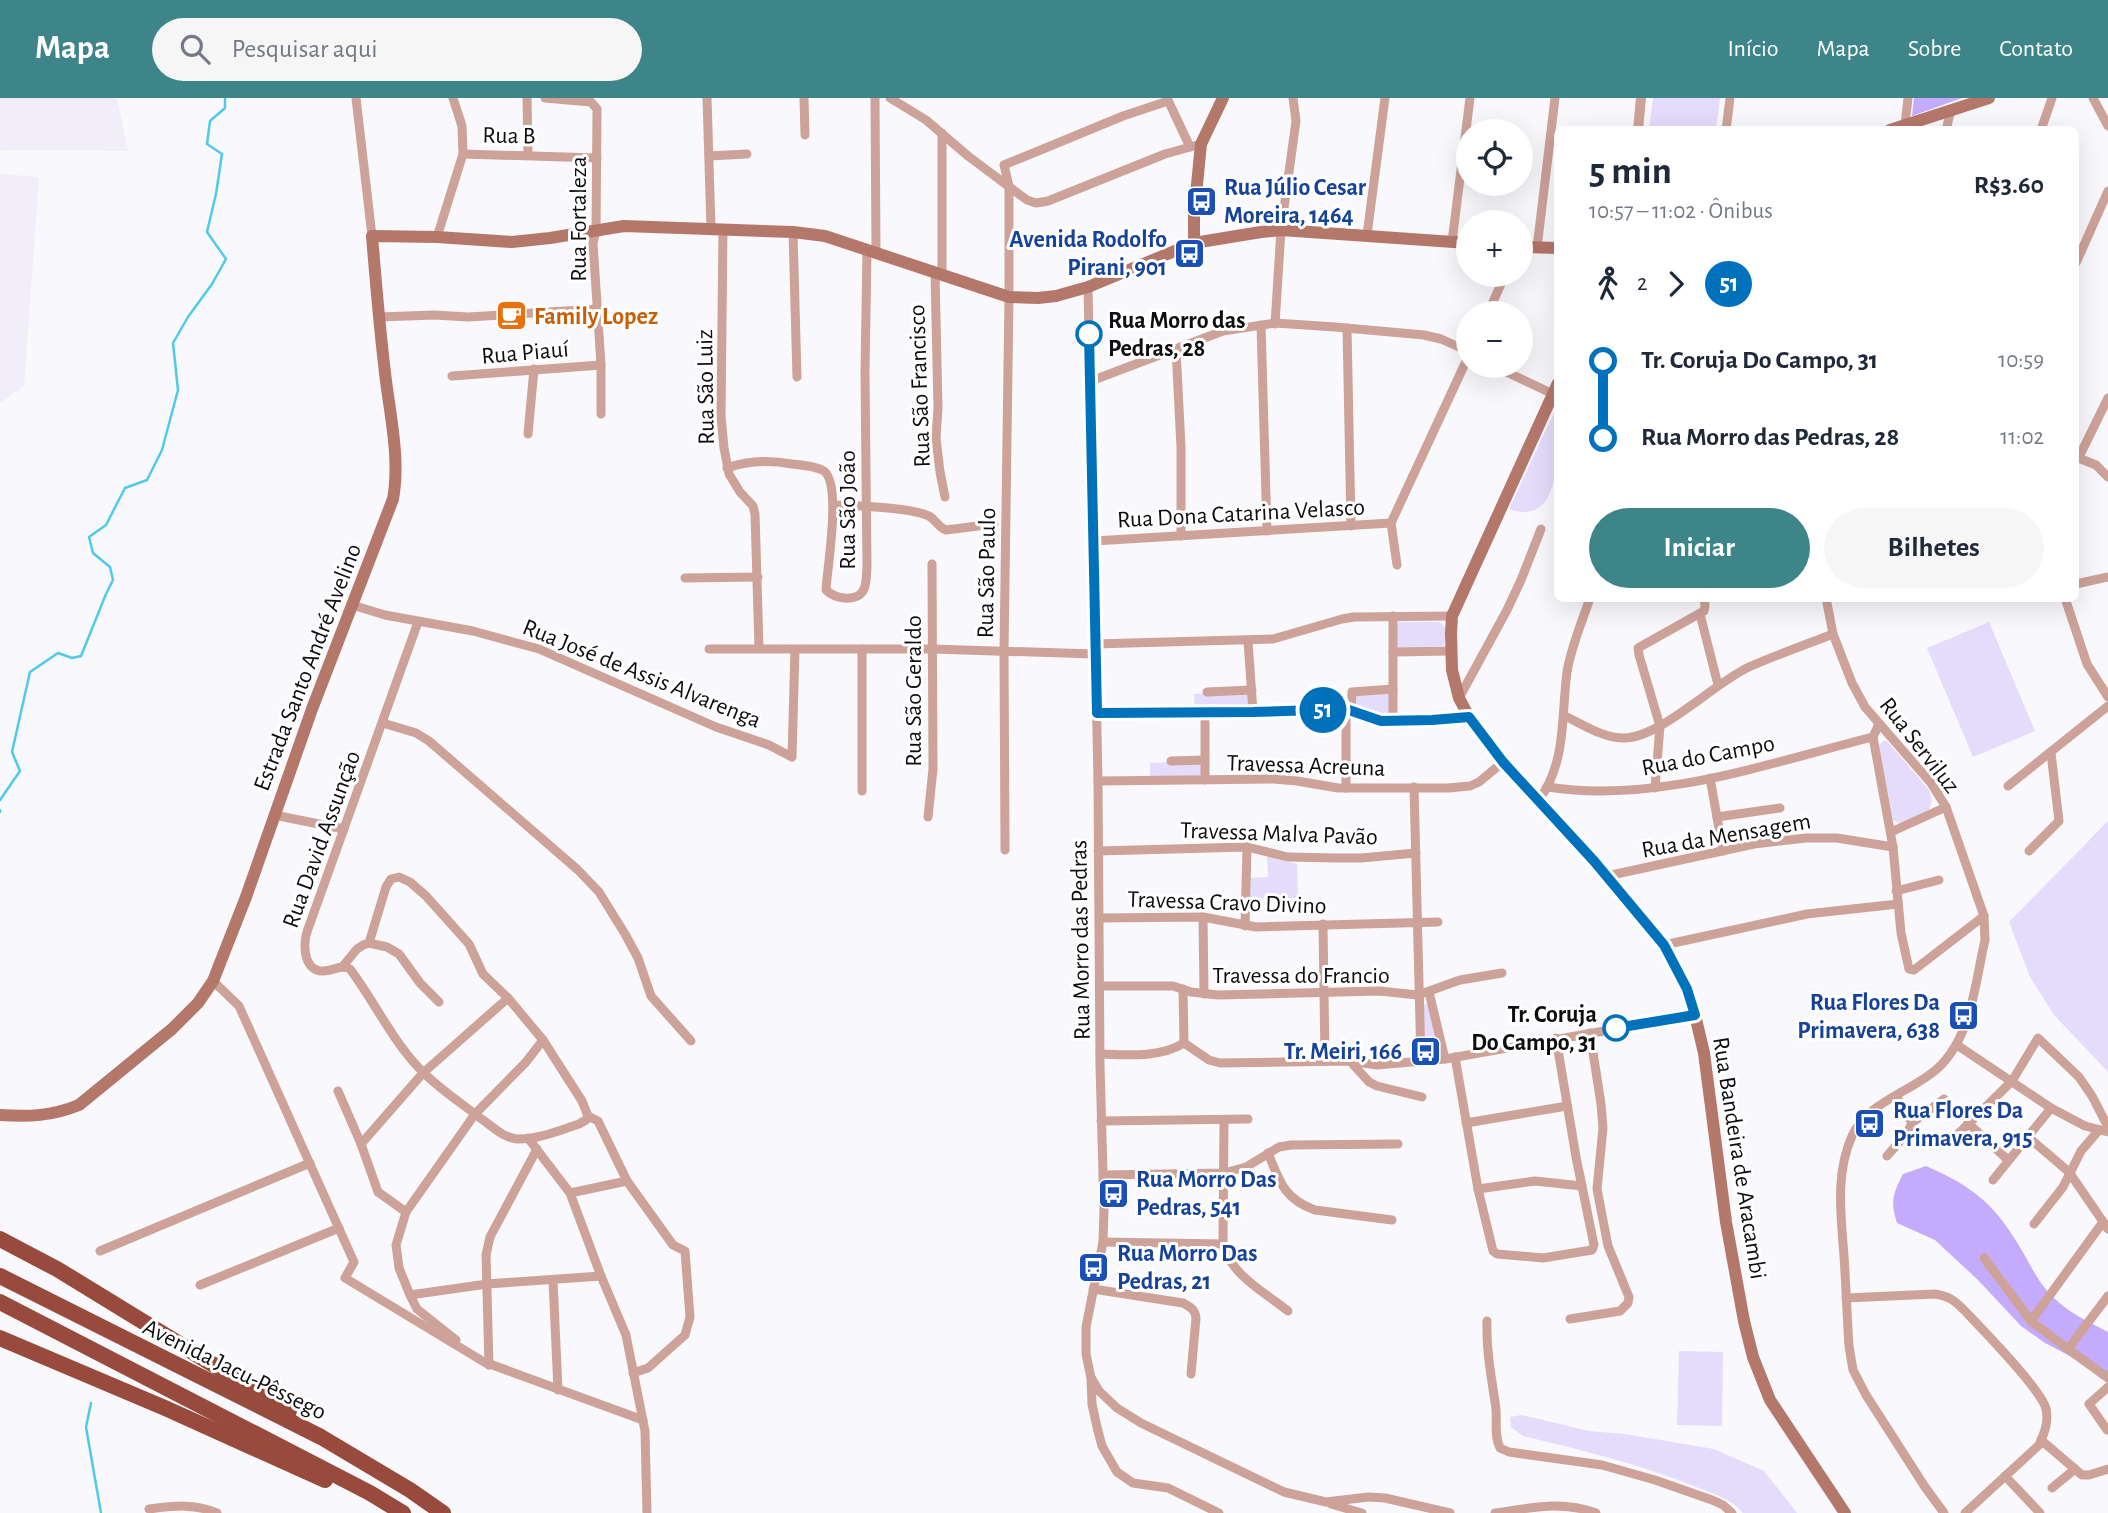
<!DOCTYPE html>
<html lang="pt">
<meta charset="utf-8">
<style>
:root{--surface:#fff;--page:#f6f6f7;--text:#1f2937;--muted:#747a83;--accent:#3d8589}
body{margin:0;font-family:"Alegreya Sans",sans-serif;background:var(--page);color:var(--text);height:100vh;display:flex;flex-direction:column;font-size:26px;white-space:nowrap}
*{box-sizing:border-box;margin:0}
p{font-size:23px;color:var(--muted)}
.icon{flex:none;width:38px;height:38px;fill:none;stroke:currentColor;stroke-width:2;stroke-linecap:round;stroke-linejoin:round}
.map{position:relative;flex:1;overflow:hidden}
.details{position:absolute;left:1554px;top:28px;width:525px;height:476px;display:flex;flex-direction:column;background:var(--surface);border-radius:10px;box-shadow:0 7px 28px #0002}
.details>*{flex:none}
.badge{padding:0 14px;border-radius:23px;font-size:24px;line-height:46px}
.controls{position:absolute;left:1456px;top:21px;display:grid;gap:14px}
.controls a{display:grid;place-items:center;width:77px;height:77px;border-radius:50%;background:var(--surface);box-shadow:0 7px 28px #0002;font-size:35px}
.map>.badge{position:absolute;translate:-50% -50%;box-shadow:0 0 0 4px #fff}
.legs{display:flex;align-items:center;gap:10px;height:77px;padding:0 35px;font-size:23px}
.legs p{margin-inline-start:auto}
.head{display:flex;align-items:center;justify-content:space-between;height:119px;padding:0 35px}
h1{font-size:38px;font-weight:700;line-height:52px}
.cta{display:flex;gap:14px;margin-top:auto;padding:14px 35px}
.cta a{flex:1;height:80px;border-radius:42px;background:var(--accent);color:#fff;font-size:28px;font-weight:700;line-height:80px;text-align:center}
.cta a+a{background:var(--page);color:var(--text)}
ul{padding:0 35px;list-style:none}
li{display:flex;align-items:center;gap:24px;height:77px;font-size:26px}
li i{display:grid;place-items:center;width:10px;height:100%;margin:0 9px;background:currentColor}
li i::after{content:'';width:18px;height:18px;margin:-9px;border:5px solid;border-radius:50%;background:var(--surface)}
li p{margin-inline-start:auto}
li:first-child i{background:linear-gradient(#0000 50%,currentColor 0)}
li:last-child i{background:linear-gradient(currentColor 50%,#0000 0)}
header{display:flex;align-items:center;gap:42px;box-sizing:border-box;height:98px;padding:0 35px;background:var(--accent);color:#fff}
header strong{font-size:33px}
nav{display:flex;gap:38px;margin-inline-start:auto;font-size:24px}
.search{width:490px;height:63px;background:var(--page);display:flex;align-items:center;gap:18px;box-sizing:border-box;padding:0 24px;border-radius:38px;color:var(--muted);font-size:26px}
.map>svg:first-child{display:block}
.built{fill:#f1eefa}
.green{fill:#e5dcfc}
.forest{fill:#c5abfc}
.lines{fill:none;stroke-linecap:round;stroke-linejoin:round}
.stream{stroke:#4fcaea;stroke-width:2.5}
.minor{stroke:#cda299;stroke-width:9}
.tertiary{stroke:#cda299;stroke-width:10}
.secondary{stroke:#b4786b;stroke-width:12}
.trunk{stroke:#984b3c;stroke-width:16}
.line-1-casing{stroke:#fff;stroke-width:16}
.line-1{stroke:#0072bc;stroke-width:10}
.stop-1-dot{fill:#fff;stroke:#0072bc;stroke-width:3.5}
.labels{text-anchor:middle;stroke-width:6;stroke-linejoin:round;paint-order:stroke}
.street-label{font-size:24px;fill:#0e0d0f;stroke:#fff}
.transit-label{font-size:24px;font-weight:bold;fill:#164399;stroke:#fff;text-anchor:start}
.food-label{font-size:24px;font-weight:bold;fill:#c56008;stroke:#fff;text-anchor:start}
.stop-label{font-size:24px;font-weight:bold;fill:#0e0d0f;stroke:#fff;text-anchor:start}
</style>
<header>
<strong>Mapa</strong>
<div class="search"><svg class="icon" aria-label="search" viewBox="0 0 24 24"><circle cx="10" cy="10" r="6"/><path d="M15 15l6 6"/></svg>Pesquisar aqui</div>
<nav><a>Início</a><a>Mapa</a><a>Sobre</a><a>Contato</a></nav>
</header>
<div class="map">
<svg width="2108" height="1415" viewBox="0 0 2108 1415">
<rect width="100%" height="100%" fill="#f9f8fc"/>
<!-- built -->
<g class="built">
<path d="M0,0H117L128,53L0,52Z"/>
<path d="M0,76L39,79L24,288L0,305Z"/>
</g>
<!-- green -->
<g class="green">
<path d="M1653,0H1720L1716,31H1649Z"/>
<path d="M1557,308C1558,340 1566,432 1509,411Z"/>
<path d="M1396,524H1440L1446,531L1445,545L1443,548L1399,550L1395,547Z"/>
<path d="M1989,524L2035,633L1973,659L1927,550Z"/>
<path d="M1250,594V609L1195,610L1194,596Z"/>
<path d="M1390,594L1392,618H1375L1356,611L1354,596Z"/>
<path d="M1883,643H1887L1929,692L1932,703L1928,714L1899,725L1893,722L1879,648Z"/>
<path d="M1205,663V678L1150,679V665Z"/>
<path d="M2108,723V974L2054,917L2030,879L2009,824Z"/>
<path d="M1267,758L1297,766L1298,800H1249V780L1268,779Z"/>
<path d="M1420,906H1429L1440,957L1428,959L1425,957Z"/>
<path d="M1679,1253L1723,1254L1722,1328L1677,1327Z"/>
<path d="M1522,1317L1589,1333L1625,1336L1714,1351L1764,1373L1797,1415H1743C1732,1401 1712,1395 1696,1389C1640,1366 1581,1352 1523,1338L1511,1329L1510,1319Z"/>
</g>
<!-- forest -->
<g class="forest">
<path d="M1914,0H1962L1912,18Z"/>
<path d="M1926,1068C1971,1088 1992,1103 2018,1146C2030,1165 2037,1184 2054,1200C2069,1215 2089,1224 2108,1234V1278L2045,1245L2021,1228L1979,1183L1935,1142L1897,1125C1890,1103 1893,1096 1903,1076Z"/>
</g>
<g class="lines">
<!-- stream -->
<g class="stream">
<path d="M0,702L20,673L12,654L30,574L58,555L72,560L81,558L106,496L113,482L110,469L93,455L89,439L106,427L125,390L147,382L162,352L178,292L173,245L188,219L212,186L226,161L207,134L216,96L222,56L207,46L210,23L225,10V0"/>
<path d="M0,712V714"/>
<path d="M91,1305L86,1329L101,1415"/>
</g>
<!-- minor -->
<g class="minor">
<path d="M356,0L372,138"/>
<path d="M527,0L528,56"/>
<path d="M545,0L591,4L597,11L596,133L593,145L601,267V316"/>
<path d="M707,0L711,130"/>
<path d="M804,0L805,37"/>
<path d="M875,0L876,154"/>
<path d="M890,0L926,22L968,58L1027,102L1036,105L1048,103L1165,56L1201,46"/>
<path d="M1167,0L1190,49"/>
<path d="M2093,0L2108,28"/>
<path d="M1905,27L1908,0"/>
<path d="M1726,32L1730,0"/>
<path d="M1946,32L1951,12"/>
<path d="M2041,32L2052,0"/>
<path d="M942,35V177"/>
<path d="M463,56L597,60"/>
<path d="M709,58L747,56"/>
<path d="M723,131L721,318L724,350L729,376L740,394L753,408L755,416L759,550"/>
<path d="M793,134L797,279"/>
<path d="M1367,137L1385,0"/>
<path d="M437,139L463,56L462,28L453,0"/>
<path d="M1452,144L1470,0"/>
<path d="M1537,150L1555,0"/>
<path d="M2076,165L2108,93"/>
<path d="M935,175L938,310L936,340L940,374L945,399"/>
<path d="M1088,189L1098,683L1100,968L1104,1111L1103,1144L1086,1229V1256L1091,1280L1092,1306L1097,1329L1102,1348L1117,1374L1133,1385L1168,1390L1219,1415"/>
<path d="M1488,215L1505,177"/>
<path d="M379,219L435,217L468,219L598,211"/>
<path d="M1275,226L1281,132L1296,23L1293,0"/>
<path d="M1261,227L1267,433"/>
<path d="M1347,230L1351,428"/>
<path d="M1176,251L1181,349V438"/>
<path d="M1494,268L1553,296"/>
<path d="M452,278L601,267"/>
<path d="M1091,283L1223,233L1275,225L1335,229L1424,237L1441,241L1468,253"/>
<path d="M528,336L534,271"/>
<path d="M2076,359L2096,367L2108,379"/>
<path d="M2079,359L2108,300"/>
<path d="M727,370C749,362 770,362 792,366C802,367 816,368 824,373C842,387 827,470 826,492C834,500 855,505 863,493C867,487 866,478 867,470L865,275L867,152"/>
<path d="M833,407C857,408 909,409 929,418C936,422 938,429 946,432L994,426"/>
<path d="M1094,443L1391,425"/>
<path d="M1397,467L1391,425L1468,259"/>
<path d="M685,480L758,479"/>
<path d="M2076,486L2108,479"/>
<path d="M1826,500L1833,536L1852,585L1865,609L1931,685L1946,709L1984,818L1985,842C1975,885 1972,938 1938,970C1912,994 1868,1003 1852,1038C1835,1076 1841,1117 1844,1158C1846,1188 1847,1218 1849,1248L1853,1272L1866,1297L1925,1389L1944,1415"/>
<path d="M2065,500L2087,566L2108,599"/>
<path d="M352,507L385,517L473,533L539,551L716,629L769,647L792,659"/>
<path d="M1700,516L1718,587"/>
<path d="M1393,518V623"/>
<path d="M1248,543L1253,614"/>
<path d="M1095,546L1273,541L1342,521L1354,519L1452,518"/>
<path d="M709,551H932L1095,556"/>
<path d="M862,551V693"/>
<path d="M1393,554L1451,553"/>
<path d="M1207,594L1252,592"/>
<path d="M1459,600L1507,512L1521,482L1541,431"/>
<path d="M1346,611V690"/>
<path d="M1351,613L1352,594L1393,591"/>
<path d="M1097,615L1253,614L1346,611L1381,623L1432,622L1469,619"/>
<path d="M1205,615V682"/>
<path d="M1565,618C1584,627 1603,640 1624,640C1660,640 1714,585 1749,569C1776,557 1805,547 1833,536"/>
<path d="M383,625L416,635L429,643L578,772L599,794L625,836L638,860L651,898L691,943"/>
<path d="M1879,626L1873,639L1893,749L1901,835L1909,871L1914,872L1984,818"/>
<path d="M792,659L795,551"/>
<path d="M1171,663L1205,662"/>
<path d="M1710,680L1723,753"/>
<path d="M1098,683L1273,681L1297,683L1338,690H1448L1470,688L1479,684L1503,664"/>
<path d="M2008,688L2108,608"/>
<path d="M1414,689L1421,964"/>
<path d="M1548,689C1657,706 1768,665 1873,639"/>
<path d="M1655,690L1660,628L1639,557L1638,550L1704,513L1705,508L1704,500"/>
<path d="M1539,702C1567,663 1561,618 1567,574C1571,549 1582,524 1590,500"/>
<path d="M274,717L344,731"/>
<path d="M928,719L933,671L932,466"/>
<path d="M1717,719L1780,710"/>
<path d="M1891,734L1946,709"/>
<path d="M1005,752L1004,553L1009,199V88L1004,67L1123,18L1168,3"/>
<path d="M1098,753L1247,749L1288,759L1335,760H1361L1416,755"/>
<path d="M2029,753L2059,723L2051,655"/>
<path d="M1607,778L1754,746L1806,740H1837L1893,749"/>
<path d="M1896,793L1939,782"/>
<path d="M1203,819L1204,896"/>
<path d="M1099,820L1203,819L1256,829L1438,824"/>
<path d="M1323,826L1325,962"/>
<path d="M1245,828L1247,749"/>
<path d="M1664,847L1807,816L1898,806"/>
<path d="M343,868L357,851L363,847L369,845L387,849L399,856L420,885L439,904"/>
<path d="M213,883L239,908L354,1164L345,1180L489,1267"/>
<path d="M1101,888H1173L1191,894L1218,897L1379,893L1418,897L1460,882L1502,875"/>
<path d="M1183,891L1184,945"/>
<path d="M1429,894L1445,961"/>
<path d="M508,900L543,942"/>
<path d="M1957,947L2051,1010L2085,1028L2108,1034"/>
<path d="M1100,956C1127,957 1160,960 1184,945L1209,962L1220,965L1350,963L1377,967L1445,961L1695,917"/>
<path d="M1455,959L1478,1091L1493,1153L1497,1156L1543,1160L1592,1152L1594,1147L1576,1059L1556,940"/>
<path d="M1350,963L1369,984L1377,988L1422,999"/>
<path d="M338,993L361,1046L378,1094L406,1114L396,1147L399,1170L410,1197L487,1186L601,1178L626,1237L645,1333L647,1415"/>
<path d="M1896,998L1912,1025L1944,1001"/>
<path d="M1224,1022L1223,1146C1230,1176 1264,1194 1288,1213"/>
<path d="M1101,1023L1248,1021"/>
<path d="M1466,1025L1567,1008"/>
<path d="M1968,1025L2008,1062"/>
<path d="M2028,1039L2069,1074L2108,1131"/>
<path d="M528,1040L570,1095L601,1178"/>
<path d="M1953,1041L2012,983L2038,940L2079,979L2092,998L2108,1029"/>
<path d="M361,1046L423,975L508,900L483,876L469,846L426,798L410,784L399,779L391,781L386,789L369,845"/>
<path d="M1268,1055C1280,1084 1284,1101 1315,1112L1392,1122"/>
<path d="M1887,1058L1907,1035L1912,1025"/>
<path d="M1103,1077L1224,1075L1246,1069L1279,1049L1291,1047L1398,1046"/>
<path d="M1993,1082L2051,1010"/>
<path d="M627,1083L673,1147L685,1153L690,1219L685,1237L648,1270L633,1275"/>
<path d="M1478,1091L1535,1083L1582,1088"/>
<path d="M570,1095L627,1083L598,1023L588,1018"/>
<path d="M406,1114L475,1016L526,964L543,942L582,1003L588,1018L586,1022L579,1026C560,1032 537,1042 517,1041C503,1040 491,1027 480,1020C459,1003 436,989 418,969C391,940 374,903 350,871C340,866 334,873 323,873C302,873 303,843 308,831L418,524"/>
<path d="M2034,1126L2063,1089L2081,1053L2099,1032"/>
<path d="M1103,1144L1223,1146"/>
<path d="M100,1153L310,1065"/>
<path d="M1984,1160L2031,1223L2068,1251L2108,1198"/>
<path d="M553,1182L558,1292"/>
<path d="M200,1187L339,1130"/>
<path d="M1093,1191L1183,1205C1190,1209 1195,1211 1196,1220L1191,1276"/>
<path d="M410,1197L417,1211L456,1242"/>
<path d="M1846,1200L1935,1196C1948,1198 1954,1202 1963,1211C1980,1229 2042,1292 2046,1311C2049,1324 2044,1336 2039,1347L1965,1415"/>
<path d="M1570,1221L1620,1213L1628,1205L1629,1199L1608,1148L1597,1091L1603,1030L1601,1006L1590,935"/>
<path d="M1487,1223C1486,1255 1492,1281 1496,1311C1497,1324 1494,1338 1500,1350L1509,1354L1602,1367L1655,1382L1712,1402L1723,1407L1732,1415"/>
<path d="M2031,1223L2103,1124"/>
<path d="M2068,1251L2108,1280"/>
<path d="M487,1265L643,1322"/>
<path d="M489,1267L486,1157L490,1139L537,1051"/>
<path d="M1092,1281L1099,1293L1117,1310L1141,1325L1284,1394L1326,1404L1368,1399L1385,1400L1450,1415"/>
<path d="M2107,1332L2089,1306L2108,1289"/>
<path d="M2041,1342L2082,1377H2089L2108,1371"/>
<path d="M2005,1378L2040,1415"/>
<path d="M2052,1390L2075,1371"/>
<path d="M1331,1406L1362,1415"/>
<path d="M149,1411C173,1408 194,1405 217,1415"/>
<path d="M1495,1415C1531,1410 1561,1402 1596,1415"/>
</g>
<!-- tertiary -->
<path class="tertiary" d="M1638,32L1641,0"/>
<!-- secondary -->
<g class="secondary">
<path d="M1890,32L1989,0"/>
<path d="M1194,145V117L1201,46L1223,0"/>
<path d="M1521,149L1558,150"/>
<path d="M1558,285L1452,518L1451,535L1452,572L1459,600L1469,619L1503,664L1607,778L1664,847L1687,891L1695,917L1704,955L1726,1124L1744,1223L1753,1259L1770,1302L1845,1415"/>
<path d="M0,1017C29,1019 52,1018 79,1007L172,931L198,905L213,883L246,799L312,611L393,401C400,363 391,322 386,283C380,235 376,187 372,138L437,139L512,144L550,140L624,128L793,134L825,138L1009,199L1038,200L1056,198L1088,189L1194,145L1261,134L1281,132L1468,145"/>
</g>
<!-- trunk -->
<g class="trunk">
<path d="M0,1141L57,1171L289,1313"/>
<path d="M0,1178L321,1339L410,1392L443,1415"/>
<path d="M0,1204L370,1395L403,1415"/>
<path d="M0,1240L165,1310L325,1382"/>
</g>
</g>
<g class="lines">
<defs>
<path id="line-1" d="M1089,236L1097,615L1253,614L1346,611L1381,623L1432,622L1469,619L1503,664L1594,763L1664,847L1687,891L1695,917L1616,930"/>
</defs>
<!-- line-1 casing -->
<use href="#line-1" class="line-1-casing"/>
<!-- line-1 -->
<use href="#line-1" class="line-1"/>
</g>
<!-- icons -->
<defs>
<symbol id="bus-square" viewBox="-11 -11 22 22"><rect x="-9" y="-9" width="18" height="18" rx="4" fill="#1a4fb4" stroke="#fff"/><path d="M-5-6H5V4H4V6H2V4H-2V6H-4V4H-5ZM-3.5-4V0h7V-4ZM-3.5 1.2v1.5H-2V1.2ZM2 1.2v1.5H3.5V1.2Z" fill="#fff"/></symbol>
<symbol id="cafe-square" viewBox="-11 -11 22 22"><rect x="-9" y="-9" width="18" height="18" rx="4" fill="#e8710a" stroke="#fff"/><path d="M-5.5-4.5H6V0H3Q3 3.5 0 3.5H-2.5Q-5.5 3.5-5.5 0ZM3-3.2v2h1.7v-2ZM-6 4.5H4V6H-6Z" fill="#fff"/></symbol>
</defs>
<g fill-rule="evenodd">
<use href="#bus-square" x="1184" y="86" width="35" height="35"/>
<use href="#bus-square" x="1172" y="138" width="35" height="35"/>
<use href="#cafe-square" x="494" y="200" width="35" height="35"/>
<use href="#bus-square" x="1946" y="900" width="35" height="35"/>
<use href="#bus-square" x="1408" y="936" width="35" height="35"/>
<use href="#bus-square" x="1852" y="1008" width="35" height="35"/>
<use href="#bus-square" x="1096" y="1078" width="35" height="35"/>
<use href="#bus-square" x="1076" y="1152" width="35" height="35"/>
</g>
<!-- markers -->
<g class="stop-1-dot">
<circle cx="1089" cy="236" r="12"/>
<circle cx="1616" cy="930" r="12"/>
</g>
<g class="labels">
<!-- street labels -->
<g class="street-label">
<text transform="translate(509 37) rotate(1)" y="8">Rua B</text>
<text transform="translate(578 121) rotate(-90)" y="8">Rua Fortaleza</text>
<text transform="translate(525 254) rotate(-5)" y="8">Rua Piauí</text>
<text transform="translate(919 288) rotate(-92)" y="8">Rua São Francisco</text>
<text transform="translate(705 289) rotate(-91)" y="8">Rua São Luiz</text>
<text transform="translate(847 412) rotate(-90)" y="8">Rua São João</text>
<text transform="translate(1241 415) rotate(-3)" y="8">Rua Dona Catarina Velasco</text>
<text transform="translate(986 475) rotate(-89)" y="8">Rua São Paulo</text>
<text transform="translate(307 569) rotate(-69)" y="8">Estrada Santo André Avelino</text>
<text transform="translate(642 575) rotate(22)" y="8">Rua José de Assis Alvarenga</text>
<text transform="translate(913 593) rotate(-90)" y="8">Rua São Geraldo</text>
<text transform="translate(1920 647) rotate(52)" y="8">Rua Serviluz</text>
<text transform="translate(1708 657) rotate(-11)" y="8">Rua do Campo</text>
<text transform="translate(1306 667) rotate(2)" y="8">Travessa Acreuna</text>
<text transform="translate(1279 735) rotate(2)" y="8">Travessa Malva Pavão</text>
<text transform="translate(1726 737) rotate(-10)" y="8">Rua da Mensagem</text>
<text transform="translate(321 741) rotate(-70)" y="8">Rua David Assunção</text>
<text transform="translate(1227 804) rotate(2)" y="8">Travessa Cravo Divino</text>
<text transform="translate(1080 842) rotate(-91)" y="8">Rua Morro das Pedras</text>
<text x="1301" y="885">Travessa do Francio</text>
<text transform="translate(1740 1060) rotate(81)" y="8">Rua Bandeira de Aracambi</text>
<text transform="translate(235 1271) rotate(26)" y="8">Avenida Jacu-Pêssego</text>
</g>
<!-- transit labels -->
<g class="transit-label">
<text x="1224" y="97">Rua Júlio Cesar<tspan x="1224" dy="28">Moreira, 1464</tspan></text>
<text x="1167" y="149" text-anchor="end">Avenida Rodolfo<tspan x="1167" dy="28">Pirani, 901</tspan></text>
<text x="1940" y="912" text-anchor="end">Rua Flores Da<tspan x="1940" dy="28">Primavera, 638</tspan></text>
<text x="1402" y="961" text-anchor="end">Tr. Meiri, 166</text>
<text x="1893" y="1020">Rua Flores Da<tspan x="1893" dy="28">Primavera, 915</tspan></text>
<text x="1136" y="1089">Rua Morro Das<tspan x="1136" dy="28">Pedras, 541</tspan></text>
<text x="1117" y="1163">Rua Morro Das<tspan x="1117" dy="28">Pedras, 21</tspan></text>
</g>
<!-- food labels -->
<g class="food-label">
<text x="534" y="226">Family Lopez</text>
</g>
<!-- stop labels -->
<g class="stop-label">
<text x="1108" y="230">Rua Morro das<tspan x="1108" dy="28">Pedras, 28</tspan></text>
<text x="1597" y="924" text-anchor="end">Tr. Coruja<tspan x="1597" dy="28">Do Campo, 31</tspan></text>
</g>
</g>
</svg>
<div class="controls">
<a><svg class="icon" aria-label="locate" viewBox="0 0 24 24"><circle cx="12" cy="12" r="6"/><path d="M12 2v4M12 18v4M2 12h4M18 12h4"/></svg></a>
<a>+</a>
<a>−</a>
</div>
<b class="badge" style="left:1323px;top:612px;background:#0072bc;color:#fff">51</b>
<section class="details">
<div class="head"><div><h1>5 min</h1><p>10:57 – 11:02 · Ônibus</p></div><b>R$3.60</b></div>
<div class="legs"><svg class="icon" aria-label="walk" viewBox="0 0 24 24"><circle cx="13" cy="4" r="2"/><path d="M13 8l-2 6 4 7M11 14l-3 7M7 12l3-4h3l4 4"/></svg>2<svg class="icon" aria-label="forward" viewBox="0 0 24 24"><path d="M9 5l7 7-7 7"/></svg><b class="badge" style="background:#0072bc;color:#fff">51</b></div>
<ul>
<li><i style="color:#0072bc"></i><b>Tr. Coruja Do Campo, 31</b><p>10:59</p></li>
<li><i style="color:#0072bc"></i><b>Rua Morro das Pedras, 28</b><p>11:02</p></li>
</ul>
<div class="cta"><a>Iniciar</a><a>Bilhetes</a></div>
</section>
</div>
